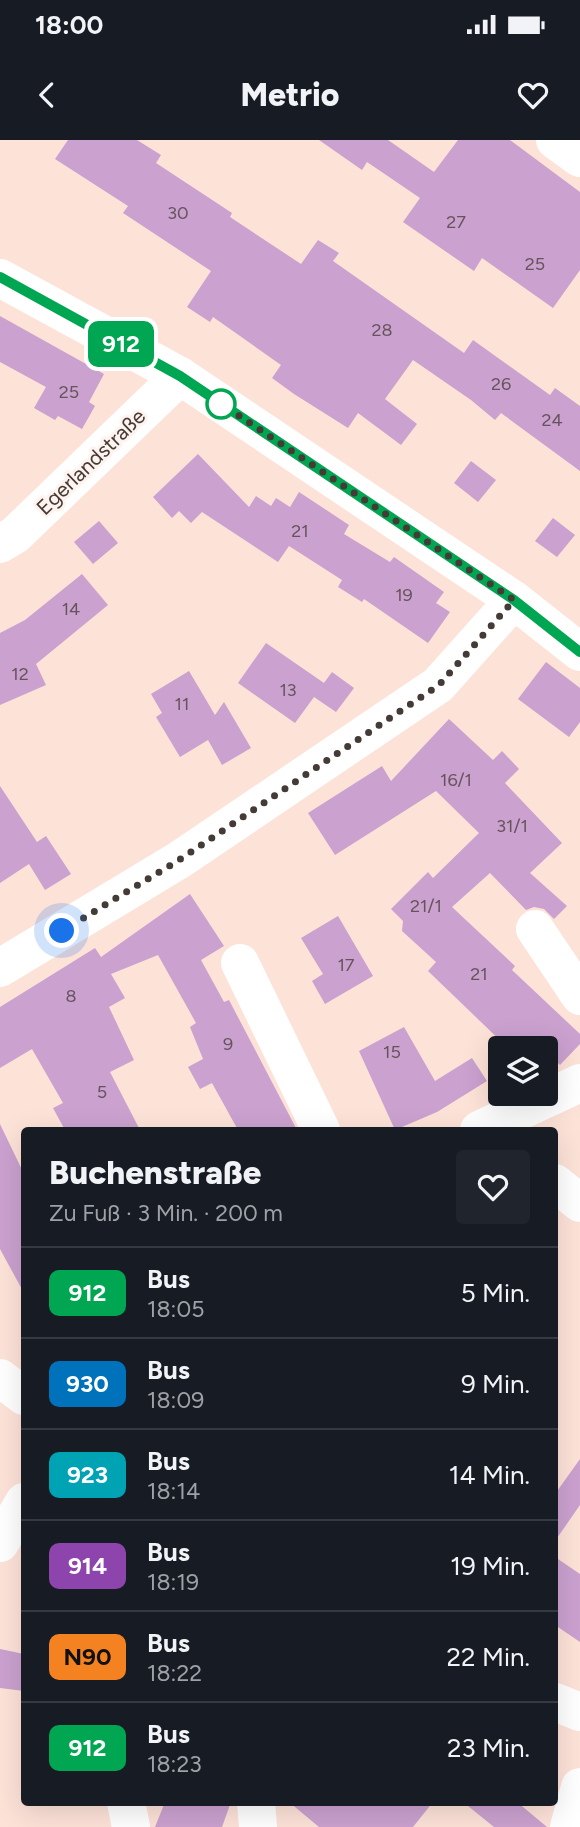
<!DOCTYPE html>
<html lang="de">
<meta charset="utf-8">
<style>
:root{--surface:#171b24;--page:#20242c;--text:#f1f3f6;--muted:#9ea1a6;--line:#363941}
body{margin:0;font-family:Figtree,sans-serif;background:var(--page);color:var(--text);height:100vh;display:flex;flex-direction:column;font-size:26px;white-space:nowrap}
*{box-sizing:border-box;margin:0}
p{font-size:23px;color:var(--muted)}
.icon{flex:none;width:38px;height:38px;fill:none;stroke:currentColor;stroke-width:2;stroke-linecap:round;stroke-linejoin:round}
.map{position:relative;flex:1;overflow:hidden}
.drawer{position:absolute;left:21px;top:987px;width:537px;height:679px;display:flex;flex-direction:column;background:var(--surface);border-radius:7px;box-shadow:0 7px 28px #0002}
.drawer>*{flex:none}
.badge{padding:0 14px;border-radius:10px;font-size:24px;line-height:46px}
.fabs{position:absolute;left:488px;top:896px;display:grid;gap:14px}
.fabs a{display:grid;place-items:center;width:70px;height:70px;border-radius:7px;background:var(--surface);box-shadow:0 7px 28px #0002;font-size:35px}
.you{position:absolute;width:35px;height:35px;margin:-18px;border:5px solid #fff;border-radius:50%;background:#1a73e8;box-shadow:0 0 0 10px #1a73e833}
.map>.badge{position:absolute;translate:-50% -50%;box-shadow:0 0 0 4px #fff}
.round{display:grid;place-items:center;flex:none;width:74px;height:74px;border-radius:7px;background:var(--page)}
.overview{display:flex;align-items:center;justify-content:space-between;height:119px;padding:0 28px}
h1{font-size:33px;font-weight:800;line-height:52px}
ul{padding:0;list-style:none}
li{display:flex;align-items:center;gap:21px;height:91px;padding:0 28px;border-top:2px solid var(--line)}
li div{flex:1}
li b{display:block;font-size:26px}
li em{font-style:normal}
li .badge{min-width:77px;font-weight:700;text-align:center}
.status{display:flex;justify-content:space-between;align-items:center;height:49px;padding:0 35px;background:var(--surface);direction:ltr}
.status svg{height:19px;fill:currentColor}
header{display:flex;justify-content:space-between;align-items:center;height:91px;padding:0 28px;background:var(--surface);font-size:32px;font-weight:800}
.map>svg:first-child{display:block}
.building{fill:#cba1cf}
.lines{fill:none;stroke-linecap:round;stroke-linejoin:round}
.minor{stroke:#fff;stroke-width:38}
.line-casing{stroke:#fff;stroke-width:16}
.line{stroke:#00a651;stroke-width:10}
.walk{stroke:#443a36;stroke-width:7;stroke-dasharray:0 12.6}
.stop-dot{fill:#fff;stroke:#00a651;stroke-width:3.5}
.labels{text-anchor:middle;stroke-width:6;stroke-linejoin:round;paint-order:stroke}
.number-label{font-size:18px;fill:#66545c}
.street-label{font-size:21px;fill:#443a36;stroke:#fef3ef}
</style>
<div class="status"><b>18:00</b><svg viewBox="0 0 49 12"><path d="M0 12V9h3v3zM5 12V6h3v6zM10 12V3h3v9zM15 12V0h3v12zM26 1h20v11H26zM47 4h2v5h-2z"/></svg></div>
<header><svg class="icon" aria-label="back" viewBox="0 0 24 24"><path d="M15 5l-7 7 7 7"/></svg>Metrio<svg class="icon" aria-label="heart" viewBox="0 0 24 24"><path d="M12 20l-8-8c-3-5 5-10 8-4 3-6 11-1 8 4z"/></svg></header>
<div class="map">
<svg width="580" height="1687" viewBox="0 0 580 1687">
<rect width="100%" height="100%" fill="#fde2d8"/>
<!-- building -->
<g class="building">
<path d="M68,0H137L161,15L156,23L232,73L230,77L301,124L318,100L339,113L333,121L464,213L473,200L550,255L555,248L580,266V331L501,273L495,280L471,260L413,220L385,259L417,284L401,305L358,273L348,288L294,254L272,238L281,225L213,177L210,182L187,167L211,131L123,73L128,66L55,19Z"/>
<path d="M319,0H388L434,32L458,0H510L580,52V130L553,168L482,118L474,131L403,82L420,58L367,22L362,30Z"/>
<path d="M0,176L104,234L89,262L95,266L82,289L58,276L55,280L34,268L46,247L0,222Z"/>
<path d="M198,314L249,367L256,356L271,366L276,358L290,367L299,352L349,385L344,394L390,422L394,417L444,452L436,463L450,472L428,503L364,459L362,462L338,447L342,440L289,406L278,422L202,372L191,383L179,371L172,378L153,357Z"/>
<path d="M471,321L496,340L478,362L454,343Z"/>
<path d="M553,378L575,395L557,417L535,401Z"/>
<path d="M99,381L118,403L93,424L74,402Z"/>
<path d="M82,434L108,465L36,524L46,545L0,565V493L25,480Z"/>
<path d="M266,503L324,543L318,551L332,532L354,548L336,572L314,557L295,583L238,543Z"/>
<path d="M546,522L580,548V582L569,597L518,559Z"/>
<path d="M189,531L215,575L224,562L251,608L222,625L208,600L180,617L156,577L162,573L151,554Z"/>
<path d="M449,579L493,620L502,611L519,629L505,643L562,703L530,733L567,766L554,779L544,769L534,767L526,770L490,733L452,767L515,826L512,830L580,894V904L560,925L546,911V908H508L428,831L436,822L402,791L403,781L391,769L428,732L433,738L479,693L436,651L335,715L308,673L382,626L391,641Z"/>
<path d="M0,646L37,702L46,696L71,734L45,750L29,724L0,743Z"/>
<path d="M190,754L224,806L201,820L224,862L229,860L297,990H238L212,943L200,949L188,927L203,919L190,887L196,883L158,815L111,834L125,858L109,867L134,920L110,932L140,990H65L53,968L63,963L32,909L0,928V867L95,808L101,817Z"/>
<path d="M338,776L373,836L325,864L312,841L323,834L301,798Z"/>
<path d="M404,887L435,941L472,918L487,941L437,972L395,990L359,911Z"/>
<path d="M0,984L24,1034V1153L0,1109Z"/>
<path d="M580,1319V1365L555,1401V1354Z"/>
<path d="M555,1417L580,1434V1502L555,1485Z"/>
<path d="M0,1509L24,1514V1551L0,1548Z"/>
<path d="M165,1662H231L222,1687H155Z"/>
<path d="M289,1662H433L413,1687H319Z"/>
<path d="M463,1662H517L547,1687H494Z"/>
</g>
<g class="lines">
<!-- minor -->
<g class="minor">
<path d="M555,0L580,18"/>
<path d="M0,138L180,236L514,460L580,512"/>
<path d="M0,404L15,395L180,236"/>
<path d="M535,789L580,856"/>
<path d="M240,823L321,990"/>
<path d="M0,828L179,720L438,545L514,460"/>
<path d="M479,990L580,943"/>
<path d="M555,1043L580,1063"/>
<path d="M0,1238L24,1256"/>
<path d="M0,1403L24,1362"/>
<path d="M555,1562L580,1572"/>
<path d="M126,1662L131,1687"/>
<path d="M256,1662L258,1687"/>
<path d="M569,1687L580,1647"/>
</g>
</g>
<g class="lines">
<defs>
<path id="line" d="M0,137L180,236L514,460L580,512"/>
</defs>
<!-- line casing -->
<use href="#line" class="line-casing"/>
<!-- line -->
<use href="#line" class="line"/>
<!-- walk -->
<path class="walk" d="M62,791L179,720L439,545L514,460L217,261L221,264"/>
</g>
<!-- markers -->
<circle class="stop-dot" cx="221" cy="264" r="14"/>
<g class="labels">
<!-- number labels -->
<g class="number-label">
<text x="178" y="79">30</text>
<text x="456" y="88">27</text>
<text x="535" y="130">25</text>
<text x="382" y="196">28</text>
<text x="501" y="250">26</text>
<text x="69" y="258">25</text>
<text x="552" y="286">24</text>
<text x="300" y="397">21</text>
<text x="404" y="461">19</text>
<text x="71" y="475">14</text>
<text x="20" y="540">12</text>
<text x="288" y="556">13</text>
<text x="182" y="570">11</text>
<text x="456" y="646">16/1</text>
<text x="512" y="692">31/1</text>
<text x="426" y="772">21/1</text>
<text x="346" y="831">17</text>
<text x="479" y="840">21</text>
<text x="71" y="862">8</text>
<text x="228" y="910">9</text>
<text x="392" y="918">15</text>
<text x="102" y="958">5</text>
</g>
<!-- street labels -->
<g class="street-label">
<text transform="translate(91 322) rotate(-44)" y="7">Egerlandstraße</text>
</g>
</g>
</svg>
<div class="fabs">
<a><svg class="icon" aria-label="layers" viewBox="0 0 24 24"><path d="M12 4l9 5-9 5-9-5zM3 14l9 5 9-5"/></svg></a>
</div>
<div class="you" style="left:62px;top:791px"></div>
<b class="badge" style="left:121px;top:204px;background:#00a651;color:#fff">912</b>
<section class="drawer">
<div class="overview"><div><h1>Buchenstraße</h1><p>Zu Fuß · 3 Min. · 200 m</p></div><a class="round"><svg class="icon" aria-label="heart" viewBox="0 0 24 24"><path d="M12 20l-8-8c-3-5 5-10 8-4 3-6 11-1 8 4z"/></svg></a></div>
<ul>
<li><span class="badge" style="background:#00a651;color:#fff">912</span><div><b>Bus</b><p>18:05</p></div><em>5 Min.</em></li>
<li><span class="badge" style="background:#0072bc;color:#fff">930</span><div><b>Bus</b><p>18:09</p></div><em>9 Min.</em></li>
<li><span class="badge" style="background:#00a3b4;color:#fff">923</span><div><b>Bus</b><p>18:14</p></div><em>14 Min.</em></li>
<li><span class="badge" style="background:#8e44ad;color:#fff">914</span><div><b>Bus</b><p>18:19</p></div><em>19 Min.</em></li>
<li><span class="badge" style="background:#f58220;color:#111">N90</span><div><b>Bus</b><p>18:22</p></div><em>22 Min.</em></li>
<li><span class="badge" style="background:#00a651;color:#fff">912</span><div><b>Bus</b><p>18:23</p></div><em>23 Min.</em></li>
</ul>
</section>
</div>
